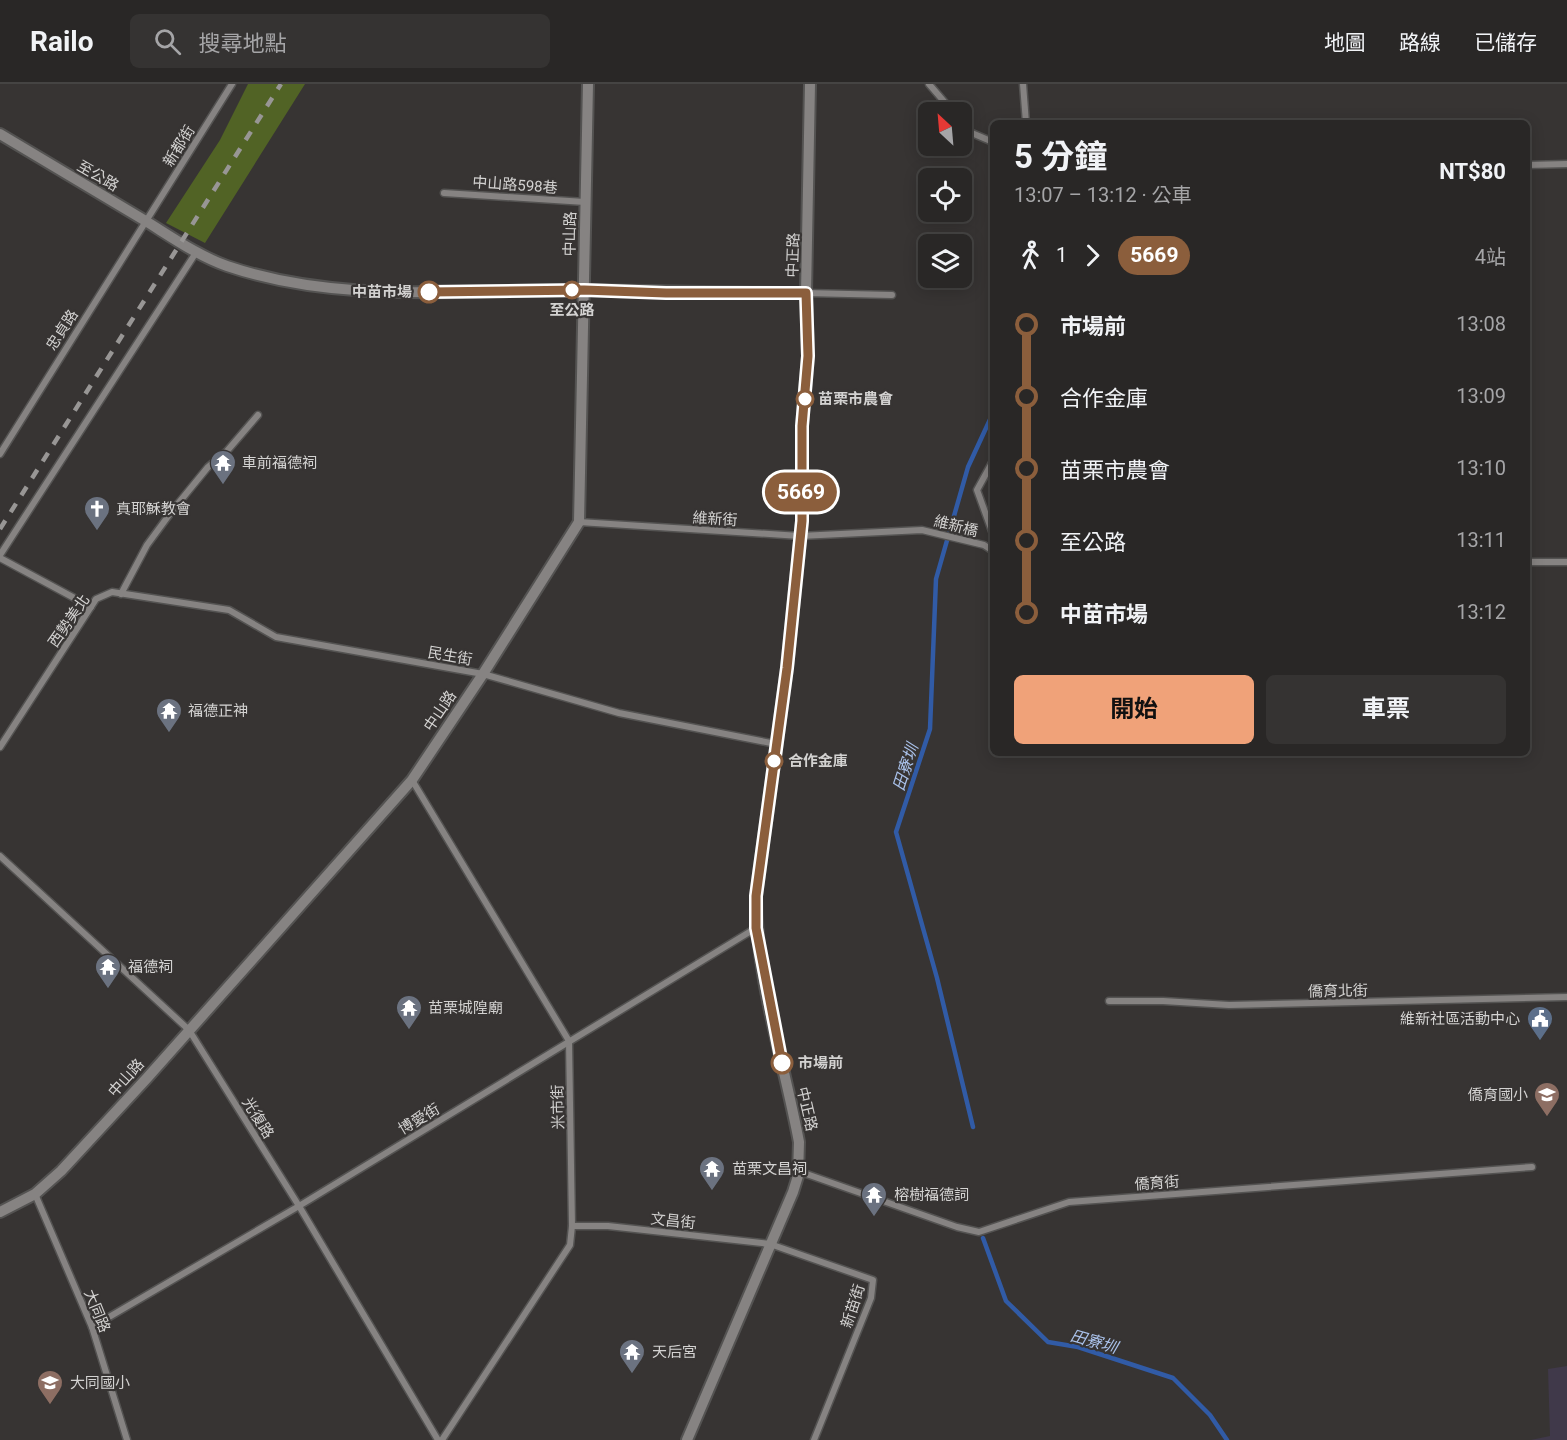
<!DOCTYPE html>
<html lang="zh-TW">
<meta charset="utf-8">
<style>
:root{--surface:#292726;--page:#353332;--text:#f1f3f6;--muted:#a5a5a7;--line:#454443;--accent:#f0a279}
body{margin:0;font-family:Roboto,"Noto Sans TC",sans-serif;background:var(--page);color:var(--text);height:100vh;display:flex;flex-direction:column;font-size:22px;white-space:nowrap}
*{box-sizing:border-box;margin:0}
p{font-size:20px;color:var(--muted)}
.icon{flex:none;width:33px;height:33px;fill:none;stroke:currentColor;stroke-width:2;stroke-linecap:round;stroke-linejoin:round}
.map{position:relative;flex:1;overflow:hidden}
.sheet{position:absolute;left:990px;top:36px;width:540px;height:636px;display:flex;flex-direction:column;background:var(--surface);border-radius:9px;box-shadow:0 3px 15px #0003,0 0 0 2px var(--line)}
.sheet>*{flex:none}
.badge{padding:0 12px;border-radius:20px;font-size:21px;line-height:39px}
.needle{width:39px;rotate:334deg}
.tools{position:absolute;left:918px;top:18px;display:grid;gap:12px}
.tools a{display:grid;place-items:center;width:54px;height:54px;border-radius:9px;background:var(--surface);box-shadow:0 3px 15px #0003,0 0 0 2px var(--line);font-size:30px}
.map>.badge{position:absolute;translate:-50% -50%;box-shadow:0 0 0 3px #fff}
.legs{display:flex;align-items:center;gap:9px;height:66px;padding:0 24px;font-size:20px}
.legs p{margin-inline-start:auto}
.head{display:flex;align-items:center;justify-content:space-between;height:102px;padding:0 24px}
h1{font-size:33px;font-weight:700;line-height:45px}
.primary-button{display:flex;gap:12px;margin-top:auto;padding:12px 24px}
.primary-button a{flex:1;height:69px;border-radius:9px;background:var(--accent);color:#111;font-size:24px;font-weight:700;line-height:69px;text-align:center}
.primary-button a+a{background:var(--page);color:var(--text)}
ul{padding:0 24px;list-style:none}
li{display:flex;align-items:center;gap:21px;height:72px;font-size:22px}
li i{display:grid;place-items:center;width:9px;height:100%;margin:0 8px;background:currentColor}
li i::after{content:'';width:15px;height:15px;margin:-8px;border:4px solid;border-radius:50%;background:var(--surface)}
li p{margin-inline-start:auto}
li:first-child i{background:linear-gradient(#0000 50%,currentColor 0)}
li:last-child i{background:linear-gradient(currentColor 50%,#0000 0)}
header{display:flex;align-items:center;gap:36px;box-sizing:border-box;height:84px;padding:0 30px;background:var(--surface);border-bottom:2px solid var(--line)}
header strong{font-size:28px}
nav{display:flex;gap:33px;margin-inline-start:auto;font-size:21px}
.search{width:420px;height:54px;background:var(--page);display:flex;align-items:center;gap:15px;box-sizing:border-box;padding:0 21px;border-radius:9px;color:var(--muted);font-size:22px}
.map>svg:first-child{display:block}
.medical{fill:#40394a}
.green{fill:#516325}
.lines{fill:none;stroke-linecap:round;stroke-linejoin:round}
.stream{stroke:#315ba6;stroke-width:4.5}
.minor-casing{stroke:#545352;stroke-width:9}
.tertiary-casing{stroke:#545352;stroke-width:14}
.minor{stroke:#868382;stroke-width:6}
.tertiary{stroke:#868382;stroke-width:10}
.rail{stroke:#989695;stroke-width:4.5;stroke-dasharray:10 10;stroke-linecap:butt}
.line-1-casing{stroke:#fff;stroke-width:14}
.line-1{stroke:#8b5e3c;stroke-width:9}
.stop-1-dot{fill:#fff;stroke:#8b5e3c;stroke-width:3}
.labels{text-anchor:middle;stroke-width:4.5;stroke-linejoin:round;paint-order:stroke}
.street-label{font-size:15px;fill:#d3d2d1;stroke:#373433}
.stop-label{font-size:15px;font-weight:bold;fill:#d3d2d1;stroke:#373433;text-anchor:start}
.poi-label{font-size:15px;fill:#d3d2d1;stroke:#373433;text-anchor:start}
.water-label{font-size:16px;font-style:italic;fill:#aac2eb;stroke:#373433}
</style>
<header>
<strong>Railo</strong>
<div class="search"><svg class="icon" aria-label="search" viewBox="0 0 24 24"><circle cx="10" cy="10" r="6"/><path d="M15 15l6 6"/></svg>搜尋地點</div>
<nav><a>地圖</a><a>路線</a><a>已儲存</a></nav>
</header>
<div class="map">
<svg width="1567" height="1356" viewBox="0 0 1567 1356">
<rect width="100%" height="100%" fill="#373433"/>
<!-- medical -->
<path class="medical" d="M1567,1282V1356H1531L1550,1352L1548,1285Z"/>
<!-- green -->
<path class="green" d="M248,0H305L205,159L166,139L220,56Z"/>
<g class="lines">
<!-- stream -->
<g class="stream">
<path d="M973,1043L937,894L896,748L930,645L936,495L968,383L993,329"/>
<path d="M983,1154L1006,1217L1048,1258L1078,1263L1173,1294L1210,1331L1227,1356"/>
</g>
<defs>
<g id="minor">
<path d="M929,0L953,28"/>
<path d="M1023,0L1026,39"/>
<path d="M962,40L967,47L993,58"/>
<path d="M1527,81L1567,80"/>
<path d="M444,109L585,118"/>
<path d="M806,209L892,211"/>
<path d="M0,370L232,0"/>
<path d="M993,377L977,406L993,450"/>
<path d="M579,438L800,452L922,446L984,461L993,467"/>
<path d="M0,471L197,167"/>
<path d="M0,474L91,523"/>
<path d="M1527,478H1567"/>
<path d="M121,510L147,461L172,427L208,383L227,367L258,331"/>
<path d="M0,663L96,515L112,508L229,526L276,553L483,590L619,629L776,660"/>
<path d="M412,696L569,957L572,1142L570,1161L442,1356"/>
<path d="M0,772L189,946L299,1122L438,1356"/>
<path d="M1109,917H1163L1229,921L1567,913"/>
<path d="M798,1087L957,1143L979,1148L1069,1118L1532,1083"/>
<path d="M35,1110L92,1243L127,1356"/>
<path d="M572,1142H608L770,1160L873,1196L871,1214L814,1356"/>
<path d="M92,1243L299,1122L756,844"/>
</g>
<g id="tertiary">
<path d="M0,50C48,79 96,107 144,136C170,152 198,172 227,182C342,221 464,205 583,206C658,207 732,209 806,209"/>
<path d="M0,1128L35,1110L61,1087L147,994L412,696L483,590L579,438L588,0"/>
<path d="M687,1356L793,1108L798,1092L799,1058C784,977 756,895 756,812L787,584L802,437V342L808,272L806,209L810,0"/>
</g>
</defs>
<!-- minor casing -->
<use href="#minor" class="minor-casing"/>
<!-- tertiary casing -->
<use href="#tertiary" class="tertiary-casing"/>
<!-- minor -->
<use href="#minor" class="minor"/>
<!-- tertiary -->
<use href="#tertiary" class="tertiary"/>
<!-- rail -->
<path class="rail" d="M0,445L281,0"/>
</g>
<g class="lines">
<defs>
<path id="line-1" d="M429,208L584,206L666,209H806L808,272L802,342V437L787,584L756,812V844L782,979"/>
</defs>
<!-- line-1 casing -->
<use href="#line-1" class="line-1-casing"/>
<!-- line-1 -->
<use href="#line-1" class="line-1"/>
</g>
<!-- icons -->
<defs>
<symbol id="temple-pin" viewBox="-11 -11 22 30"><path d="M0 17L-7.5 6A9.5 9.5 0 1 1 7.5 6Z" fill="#6b7280" stroke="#373433"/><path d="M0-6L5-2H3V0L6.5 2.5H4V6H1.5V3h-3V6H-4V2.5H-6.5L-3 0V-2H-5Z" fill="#fff"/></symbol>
<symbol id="church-pin" viewBox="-11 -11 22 30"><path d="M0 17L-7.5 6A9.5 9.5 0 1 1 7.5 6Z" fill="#6b7280" stroke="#373433"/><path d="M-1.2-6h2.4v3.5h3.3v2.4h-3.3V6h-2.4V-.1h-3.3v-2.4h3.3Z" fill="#fff"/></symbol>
<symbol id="civic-pin" viewBox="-11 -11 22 30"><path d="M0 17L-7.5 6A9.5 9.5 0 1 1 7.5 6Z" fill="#5c6f8a" stroke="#373433"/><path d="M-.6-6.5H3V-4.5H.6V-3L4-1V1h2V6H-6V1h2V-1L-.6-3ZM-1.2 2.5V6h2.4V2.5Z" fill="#fff"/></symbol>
<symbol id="school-pin" viewBox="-11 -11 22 30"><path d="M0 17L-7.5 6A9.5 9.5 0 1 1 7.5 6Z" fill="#8d6e63" stroke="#373433"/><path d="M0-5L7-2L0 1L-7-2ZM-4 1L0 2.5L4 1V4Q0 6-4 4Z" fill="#fff"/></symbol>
</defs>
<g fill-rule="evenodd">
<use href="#temple-pin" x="208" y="364" width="30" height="40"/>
<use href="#church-pin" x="82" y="410" width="30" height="40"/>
<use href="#temple-pin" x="154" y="612" width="30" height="40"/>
<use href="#temple-pin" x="93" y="868" width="30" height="40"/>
<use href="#temple-pin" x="394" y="909" width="30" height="40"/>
<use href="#civic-pin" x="1525" y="920" width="30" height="40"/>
<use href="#school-pin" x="1532" y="996" width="30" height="40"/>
<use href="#temple-pin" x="697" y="1070" width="30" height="40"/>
<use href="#temple-pin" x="859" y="1096" width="30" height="40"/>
<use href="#temple-pin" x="617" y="1253" width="30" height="40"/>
<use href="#school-pin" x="35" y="1284" width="30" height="40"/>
</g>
<!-- markers -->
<g class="stop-1-dot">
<circle cx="572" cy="206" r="8"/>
<circle cx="429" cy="208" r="10"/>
<circle cx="805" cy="315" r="8"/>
<circle cx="774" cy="677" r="8"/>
<circle cx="782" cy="979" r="10"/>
</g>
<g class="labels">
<!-- street labels -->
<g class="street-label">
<text transform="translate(179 62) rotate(-58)" y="5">新都街</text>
<text transform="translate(98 92) rotate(30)" y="5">至公路</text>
<text transform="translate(515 101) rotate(4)" y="5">中山路598巷</text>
<text transform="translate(570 150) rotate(-89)" y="5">中山路</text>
<text transform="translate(793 171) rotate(-88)" y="5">中正路</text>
<text transform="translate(62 246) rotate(-57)" y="5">忠貞路</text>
<text transform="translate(715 435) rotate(3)" y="5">維新街</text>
<text transform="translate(956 442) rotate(14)" y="5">維新橋</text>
<text transform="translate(69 537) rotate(-55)" y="5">西勢美北</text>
<text transform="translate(450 572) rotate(10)" y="5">民生街</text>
<text transform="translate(440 627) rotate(-56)" y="5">中山路</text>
<text transform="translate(1338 907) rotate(-1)" y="5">僑育北街</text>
<text transform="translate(126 994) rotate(-48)" y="5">中山路</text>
<text transform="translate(558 1023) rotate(-91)" y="5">米市街</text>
<text transform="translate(807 1025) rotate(77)" y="5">中正路</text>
<text transform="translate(258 1034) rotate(58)" y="5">光復路</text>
<text transform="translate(419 1035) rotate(-31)" y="5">博愛街</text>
<text transform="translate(1157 1099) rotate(-4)" y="5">僑育街</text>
<text transform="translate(673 1137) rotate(6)" y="5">文昌街</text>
<text transform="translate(853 1222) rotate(-72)" y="5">新苗街</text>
<text transform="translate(97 1227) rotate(68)" y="5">大同路</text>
</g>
<!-- stop labels -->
<g class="stop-label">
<text x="412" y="213" text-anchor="end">中苗市場</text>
<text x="572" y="231" text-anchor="middle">至公路</text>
<text x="818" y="320">苗栗市農會</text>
<text x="788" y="682">合作金庫</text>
<text x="798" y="984">市場前</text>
</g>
<!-- poi labels -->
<g class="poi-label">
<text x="242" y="384">車前福德祠</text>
<text x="116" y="430">真耶穌教會</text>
<text x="188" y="632">福德正神</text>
<text x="128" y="888">福德祠</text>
<text x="428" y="929">苗栗城隍廟</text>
<text x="1520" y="940" text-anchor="end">維新社區活動中心</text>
<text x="1528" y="1016" text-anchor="end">僑育國小</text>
<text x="732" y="1090">苗栗文昌祠</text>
<text x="894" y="1116">榕樹福德詞</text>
<text x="652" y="1273">天后宮</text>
<text x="70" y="1304">大同國小</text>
</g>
<!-- water labels -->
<g class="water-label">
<text transform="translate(905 683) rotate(-72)" y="6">田寮圳</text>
<text transform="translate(1094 1257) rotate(16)" y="6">田寮圳</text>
</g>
</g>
</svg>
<div class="tools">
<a><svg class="needle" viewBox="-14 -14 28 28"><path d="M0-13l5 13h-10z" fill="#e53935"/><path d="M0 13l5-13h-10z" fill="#a5a5a7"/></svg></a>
<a><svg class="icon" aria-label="locate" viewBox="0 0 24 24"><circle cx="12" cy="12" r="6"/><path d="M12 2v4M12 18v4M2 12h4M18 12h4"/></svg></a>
<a><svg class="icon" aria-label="layers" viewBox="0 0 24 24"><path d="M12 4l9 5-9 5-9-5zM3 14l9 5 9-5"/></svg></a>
</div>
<b class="badge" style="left:801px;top:408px;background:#8b5e3c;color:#fff">5669</b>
<section class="sheet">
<div class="head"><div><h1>5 分鐘</h1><p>13:07 – 13:12 · 公車</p></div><b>NT$80</b></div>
<div class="legs"><svg class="icon" aria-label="walk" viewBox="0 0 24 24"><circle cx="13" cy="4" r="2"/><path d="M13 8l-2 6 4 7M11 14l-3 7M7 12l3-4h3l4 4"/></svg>1<svg class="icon" aria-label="forward" viewBox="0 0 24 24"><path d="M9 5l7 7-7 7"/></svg><b class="badge" style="background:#8b5e3c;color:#fff">5669</b><p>4站</p></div>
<ul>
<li><i style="color:#8b5e3c"></i><b>市場前</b><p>13:08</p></li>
<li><i style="color:#8b5e3c"></i><span>合作金庫</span><p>13:09</p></li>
<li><i style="color:#8b5e3c"></i><span>苗栗市農會</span><p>13:10</p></li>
<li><i style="color:#8b5e3c"></i><span>至公路</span><p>13:11</p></li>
<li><i style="color:#8b5e3c"></i><b>中苗市場</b><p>13:12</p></li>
</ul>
<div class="primary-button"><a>開始</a><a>車票</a></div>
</section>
</div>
